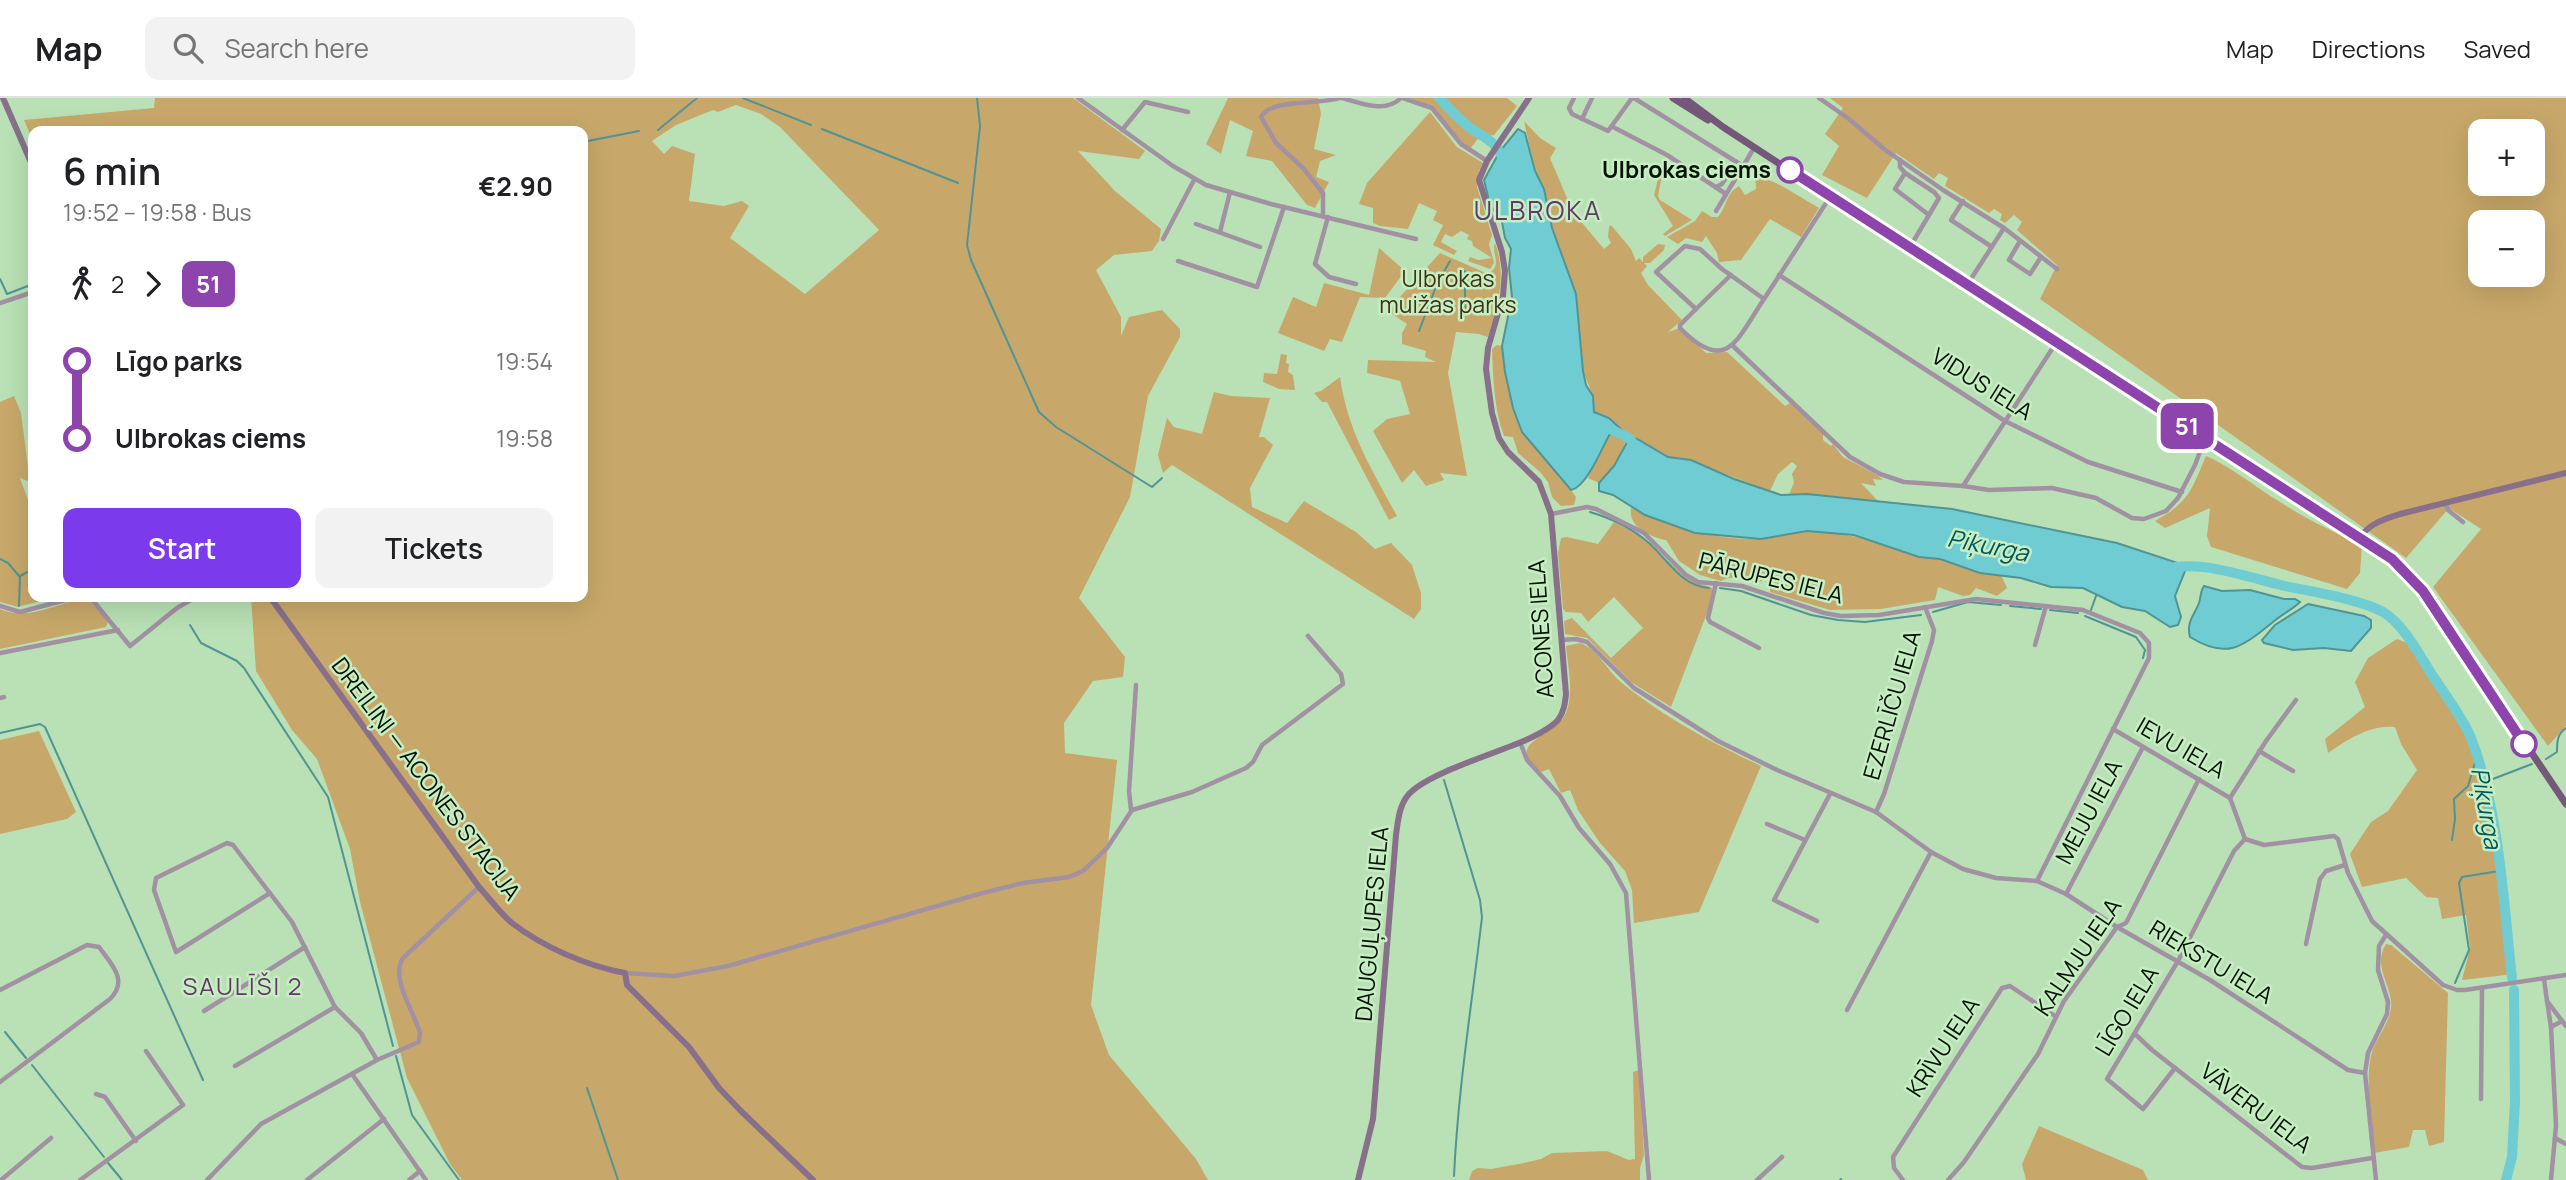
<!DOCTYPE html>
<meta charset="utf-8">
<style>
:root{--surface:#fff;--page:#f2f2f2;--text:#202124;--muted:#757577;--line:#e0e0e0;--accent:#7c3aed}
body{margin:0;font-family:Manrope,sans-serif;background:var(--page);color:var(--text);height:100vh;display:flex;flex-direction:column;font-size:26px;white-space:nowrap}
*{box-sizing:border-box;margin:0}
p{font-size:23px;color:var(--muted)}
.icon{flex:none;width:38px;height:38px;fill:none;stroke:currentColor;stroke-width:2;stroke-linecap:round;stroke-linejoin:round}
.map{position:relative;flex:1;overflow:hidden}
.sheet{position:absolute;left:28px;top:28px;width:560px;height:476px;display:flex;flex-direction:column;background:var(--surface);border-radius:14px;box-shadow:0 7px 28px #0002}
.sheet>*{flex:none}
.badge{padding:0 14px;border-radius:10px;font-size:24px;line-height:46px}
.fabs{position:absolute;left:2468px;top:21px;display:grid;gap:14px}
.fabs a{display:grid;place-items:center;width:77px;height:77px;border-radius:14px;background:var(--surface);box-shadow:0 7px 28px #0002;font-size:35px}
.map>.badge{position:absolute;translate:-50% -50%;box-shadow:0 0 0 4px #fff}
.legs{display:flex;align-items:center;gap:10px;height:77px;padding:0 35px;font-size:23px}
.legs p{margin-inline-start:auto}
.summary{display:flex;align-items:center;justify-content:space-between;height:119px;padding:0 35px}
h1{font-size:38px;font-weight:600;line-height:52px}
.action{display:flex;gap:14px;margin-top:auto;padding:14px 35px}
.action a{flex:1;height:80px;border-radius:14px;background:var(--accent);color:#fff;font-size:28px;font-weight:600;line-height:80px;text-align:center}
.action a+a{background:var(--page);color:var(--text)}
ul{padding:0 35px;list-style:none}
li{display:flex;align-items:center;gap:24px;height:77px;font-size:26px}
li i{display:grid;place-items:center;width:10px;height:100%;margin:0 9px;background:currentColor}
li i::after{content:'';width:18px;height:18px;margin:-9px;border:5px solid;border-radius:50%;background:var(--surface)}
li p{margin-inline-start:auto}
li:first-child i{background:linear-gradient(#0000 50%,currentColor 0)}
li:last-child i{background:linear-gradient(currentColor 50%,#0000 0)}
header{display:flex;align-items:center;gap:42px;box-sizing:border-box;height:98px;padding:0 35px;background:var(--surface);border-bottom:2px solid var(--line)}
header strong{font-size:33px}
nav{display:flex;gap:38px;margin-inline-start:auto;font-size:24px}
.search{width:490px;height:63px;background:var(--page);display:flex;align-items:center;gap:18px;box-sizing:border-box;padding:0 24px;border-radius:14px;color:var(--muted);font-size:26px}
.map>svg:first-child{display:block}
.green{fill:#c8a86a;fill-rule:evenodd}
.water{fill:#70ccd3;stroke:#509495;stroke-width:2}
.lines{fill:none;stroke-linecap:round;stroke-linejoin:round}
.stream{stroke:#509495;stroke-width:2}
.river{stroke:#70ccd3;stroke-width:10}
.street{stroke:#a191a3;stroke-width:4.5}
.secondary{stroke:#88708b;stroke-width:6}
.primary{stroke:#755879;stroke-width:7}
.line-1-casing{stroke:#fff;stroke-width:16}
.line-1{stroke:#8e44ad;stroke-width:10}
.stop-1-dot{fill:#fff;stroke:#8e44ad;stroke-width:3.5}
.labels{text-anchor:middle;stroke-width:5;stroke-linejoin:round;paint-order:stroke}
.stop-label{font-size:23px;font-weight:bold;fill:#061305;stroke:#c6eec2;text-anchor:end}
.park-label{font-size:23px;fill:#3f3114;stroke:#c6eec2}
.street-label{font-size:23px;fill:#061305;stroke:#c6eec2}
.water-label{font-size:24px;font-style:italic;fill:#00565c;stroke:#c6eec2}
.neighbourhood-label{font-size:24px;letter-spacing:2px;fill:#64366a;stroke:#c6eec2}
.quarter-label{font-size:26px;letter-spacing:2px;fill:#64366a;stroke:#c6eec2}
</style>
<header>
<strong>Map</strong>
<div class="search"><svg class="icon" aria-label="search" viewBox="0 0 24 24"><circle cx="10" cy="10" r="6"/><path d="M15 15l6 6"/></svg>Search here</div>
<nav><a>Map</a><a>Directions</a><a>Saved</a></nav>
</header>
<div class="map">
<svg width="2566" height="1082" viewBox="0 0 2566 1082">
<rect width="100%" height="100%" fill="#b9e1b5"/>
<!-- green -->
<g class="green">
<path d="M155,0H1073L1145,53L1139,61L1078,53L1115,93L1161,131L1159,143L1152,153L1114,157L1096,172L1121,219V238L1129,219L1162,212L1180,231V239L1148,298L1130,399L1079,500L1125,559L1123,579L1093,583L1064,625L1065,655L1117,662L1091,907L1109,957L1196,1061L1208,1082H462L450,1066L407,980L360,804L350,751L317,661L292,632L256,573L251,499H583V33H33V43L24,22L154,10ZM736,7L761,16L780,29L879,132L805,196L730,140L749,108L742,103L724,108L689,103L695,56L672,48L664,56L652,43L676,27L713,12L718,14Z"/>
<path d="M1228,0H1318L1321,16L1314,51L1336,57L1320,63L1316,79L1329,84L1315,110L1307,107L1272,63L1246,58L1253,33L1230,22L1221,56L1206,46Z"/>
<path d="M1410,0H1434L1470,34L1480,38L1470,51C1446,31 1442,10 1410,0Z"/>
<path d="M1444,0H1507L1517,8L1494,37L1490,38L1473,29Z"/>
<path d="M1830,0H2566V628L2548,648L2433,489L2481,431L2449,410L2406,460L2040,201L2057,167L2017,132L2022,124L2014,117L2005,125L2000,122L2002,116L1994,111L1989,115L1945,88L1948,80L1939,75L1934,81L1896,55L1867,100L1822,77L1839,48L1825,36L1843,10ZM2480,33H2532V86H2480ZM2480,124H2532V177H2480Z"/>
<path d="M1430,14L1457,49L1483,65L1479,73L1477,89L1492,137L1489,146L1494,165L1490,171L1468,163L1470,159L1478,162L1492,160L1473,148L1472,143L1467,141L1469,137L1461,133L1452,139L1445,136L1441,144L1457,153L1454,157L1433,147L1443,127L1433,122L1437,113L1419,105L1408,131L1380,128L1373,125V110L1359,106L1367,85Z"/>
<path d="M1524,23L1540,40L1556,50L1550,60L1573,114L1604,151L1611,145L1608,139L1609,129L1611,127L1631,151L1636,163L1639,160L1643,164V159L1658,146L1665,147L1664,152L1650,165H1644L1647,168L1641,175L1648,187L1682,222L1668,234L1680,230L1706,255L1727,254L1785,308L1792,304L1823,335V342L1831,348L1833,346L1843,359L1877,377L1883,382L1873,381L1876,388L1861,385L1876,401L1885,406L1807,396L1789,397L1794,384L1792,376L1797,368L1792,364L1778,376L1770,393L1683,360L1668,359L1627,341L1614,368L1599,385L1588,380C1594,364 1611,339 1613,325L1609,320L1594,314L1593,298L1583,273L1576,196L1552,130L1544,91L1535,73Z"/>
<path d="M1663,61L1665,62L1658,98L1660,102L1692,122L1665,138L1663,136L1673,128L1654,97Z"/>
<path d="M1755,76L1782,88L1819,110L1801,139L1770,121L1741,162L1719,164L1717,155L1706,138L1702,144L1686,140L1678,146L1667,139L1695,123L1702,113L1712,119H1718C1727,108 1726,95 1739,88L1745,97L1756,91Z"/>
<path d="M1495,145C1507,179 1498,206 1488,239L1479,236L1456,234L1448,275L1467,378L1440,375L1444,382L1426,388L1414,372L1402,385L1373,333L1387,321L1410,316L1400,283L1367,275L1368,262L1436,264L1425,259L1426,253L1402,246V235L1407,226L1389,214L1400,199L1440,155L1486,175L1491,174C1502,165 1491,155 1495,145Z"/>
<path d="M1379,150L1405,173L1385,200L1360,199L1342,244L1330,241L1324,253L1278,235L1293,199L1316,209L1324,185L1369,197Z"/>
<path d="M1497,247L1502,248L1505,275L1522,333L1571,392L1576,399L1574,407L1561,408L1552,399L1548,384L1540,374L1518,355L1513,339L1504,338C1494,311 1493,280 1492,251Z"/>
<path d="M1281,256L1287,257L1286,265L1289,266L1288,274L1293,277L1295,292L1279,291L1263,284L1264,275L1277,276Z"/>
<path d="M1340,279C1348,334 1371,370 1397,418L1389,422L1327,304H1322L1314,295L1321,293Z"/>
<path d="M1214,294L1231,298L1270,300L1259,339H1264L1273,347L1250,390L1252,409L1287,425L1304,403L1356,434L1375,451L1391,445L1412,467L1421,495V511L1414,521L1172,367L1163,375L1158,357L1167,320L1174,329L1202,336Z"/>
<path d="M14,298L21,315L30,384L20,380L33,415V499H56L18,509L0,504V304Z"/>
<path d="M2206,358C2232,369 2255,389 2280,404C2306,421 2334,434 2362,447L2360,475L2347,491L2211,449L2207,438L2210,410L2165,430L2155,423C2189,404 2191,393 2206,358Z"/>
<path d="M1631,410C1674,430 1714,442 1761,441C1777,440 1793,434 1809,434C1851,433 1890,448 1929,460L1940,461L1980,475L2001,477L2007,490L1997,498L1976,490L1970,497L1963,498L1938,489L1935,502L1881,511L1830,512L1770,494V482L1766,480L1757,486C1745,482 1733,476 1721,483L1700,477L1679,463L1666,442C1650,439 1628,429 1631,410Z"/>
<path d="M1614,424L1641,438L1688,481L1712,490V502L1671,609L1631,584L1587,540L1565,536L1564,523L1572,520L1611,560L1643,530L1614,499L1588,524L1581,515L1566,514L1563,511L1558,455L1561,440L1567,439L1598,446Z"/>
<path d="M80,501L90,503L108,523L106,529L0,551V511C27,523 54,507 80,501Z"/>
<path d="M2397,541L2413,547L2472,634L2492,697L2515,876L2462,882L2470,850L2466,817L2442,821L2438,800L2426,799L2406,780L2362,789L2350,756L2371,724L2388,713L2417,672L2401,646L2395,629C2369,627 2349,641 2328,655L2325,641L2365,609L2355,584L2368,560Z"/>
<path d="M1580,545C1598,551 1608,574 1622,585C1662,618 1716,647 1761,668L1699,814L1634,825L1632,792L1625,773L1600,745L1578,712L1570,692L1561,695L1549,671L1541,674C1501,644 1556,639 1566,615C1574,595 1568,569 1566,548Z"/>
<path d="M39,633L76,714L67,721L0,736V642Z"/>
<path d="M2386,846L2391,847L2448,895L2444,1044L2429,1048L2425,1032H2413L2409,1049L2374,1055C2372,1029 2365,982 2371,958C2375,939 2393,924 2391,903C2389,884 2373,866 2386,846Z"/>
<path d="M1639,972L1644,1057L1640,1070V1082H1469L1472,1073L1478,1070L1491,1071L1524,1065L1541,1061L1552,1055L1607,1053L1629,1062L1635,1061L1633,974Z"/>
<path d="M2039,1028L2143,1072L2148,1082H2026L2022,1066Z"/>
</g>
<!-- water -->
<g class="water">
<path d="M1518,31L1525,35L1535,73L1544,91L1552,130L1576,196L1583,273L1586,287L1593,298L1594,314L1609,320L1623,333L1620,338L1611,334C1602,349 1587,389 1571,392L1522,334L1513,310L1505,274L1502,248L1512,199L1509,170L1511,151L1505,140L1502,124L1490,107L1484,82L1500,53Z"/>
<path d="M1630,339L1639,342L1668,359L1691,362L1734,381L1781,397L1807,396L1952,411L2117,445L2187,468L2175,498L2181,519L2178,527L2170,529L2145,513L2122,509L2083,490L2051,489L2021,480L1980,475L1940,461L1919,459L1854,437L1807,433L1761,441L1695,435L1645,417L1613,397L1599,393V385L1614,368Z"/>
<path d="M2204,488L2222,493L2250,492L2284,501H2295L2300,504C2292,512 2282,516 2273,524C2242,549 2227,562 2190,539C2186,524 2194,518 2199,505C2201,499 2200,494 2204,488Z"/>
<path d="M2308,506L2364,518L2371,522V530L2351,553L2324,550L2293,552L2264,545L2262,542L2275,527Z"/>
</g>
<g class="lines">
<!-- stream -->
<g class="stream">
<path d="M743,0L811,27"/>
<path d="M977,0L980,28L967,147L971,162L1039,314L1056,329L1152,389L1162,380"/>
<path d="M822,31L958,85"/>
<path d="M658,32L697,0"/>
<path d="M583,44L639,33"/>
<path d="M1465,173V213"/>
<path d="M0,181L7,196L33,186"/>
<path d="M1419,233L1437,186L1450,163"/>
<path d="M1590,414C1610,420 1633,431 1649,445C1668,462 1681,488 1709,490"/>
<path d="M0,461L8,465L19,478"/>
<path d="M1720,490L1741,493L1811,517L1838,522L1865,524L1921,517"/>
<path d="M19,508L20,478L33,471"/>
<path d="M2010,508L2041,511"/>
<path d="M2050,512L2078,515"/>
<path d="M2091,512L2096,498"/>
<path d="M1933,514L1968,504L2001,507"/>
<path d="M2085,518L2136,539L2145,552L2143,560"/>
<path d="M190,527L201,545L237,563L244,570L328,699L393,948"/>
<path d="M0,635L40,626L45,629L203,982"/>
<path d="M2546,661L2557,654C2557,644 2557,636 2566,630"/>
<path d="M1444,682L1480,802L1482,819C1472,905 1458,991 1454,1078"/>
<path d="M2485,684L2532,666"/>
<path d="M2452,742L2455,721L2454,701L2468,688L2475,665L2478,663"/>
<path d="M2455,885L2469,852L2459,785L2462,779L2499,773"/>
<path d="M5,934L26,960"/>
<path d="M396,958L412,1017L459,1082"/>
<path d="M32,967L104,1059"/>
<path d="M587,990L618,1082"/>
<path d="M108,1065L122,1082"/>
<path d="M1840,1082L1841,1081"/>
</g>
<!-- river -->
<g class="river">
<path d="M1439,0C1449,10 1461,24 1473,32C1489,42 1499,46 1504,65"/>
<path d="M1610,331L1629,340L1637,350"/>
<path d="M2176,469C2211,465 2251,480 2285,488C2313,494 2359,501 2383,514C2403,526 2417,553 2429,572C2442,593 2461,616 2471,640C2500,715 2503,800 2512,880"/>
<path d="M2506,1082L2512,1059L2515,1003L2514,892"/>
</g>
<!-- street -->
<g class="street">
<path d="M1078,0L1173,68L1206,87L1271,106L1416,141"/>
<path d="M1342,0C1361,5 1385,16 1401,0"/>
<path d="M1403,0L1432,10L1461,46L1487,63"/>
<path d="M1574,0L1569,10L1572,16L1608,33L1632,0"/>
<path d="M1634,0L1743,68"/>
<path d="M1819,0L1849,21L1884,51L1943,92L2004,130L2057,171"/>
<path d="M1582,21L1592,0"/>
<path d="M1613,29L1667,57L1726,96"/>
<path d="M1122,32L1145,4L1188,14"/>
<path d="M1900,62V69L1905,75"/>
<path d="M1716,89L1722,86L1736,64"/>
<path d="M1963,103L1951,122L1992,149"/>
<path d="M1716,113L1754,50"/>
<path d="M1323,118V95L1303,70L1276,45L1261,19C1271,0 1320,7 1340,0"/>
<path d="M1328,119L1315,166L1329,179L1356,186"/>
<path d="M1196,126L1260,149"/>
<path d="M1220,134L1230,94"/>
<path d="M1163,141L1194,82"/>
<path d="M2020,143L2009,162L2030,176L2041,159"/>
<path d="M1685,148L1700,151L1722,171L1764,201C1737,241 1727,278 1680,230V227L1696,211L1656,174Z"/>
<path d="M1910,149L1929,117L1895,91L1905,75L1934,94L1939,100L1929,117"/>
<path d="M1178,163L1257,189L1284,109"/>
<path d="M1779,177L2005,323L2088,364L2182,394"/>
<path d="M1967,187L2004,130"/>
<path d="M1764,201L1830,99"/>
<path d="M0,205L33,194"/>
<path d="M1696,211L1731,177"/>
<path d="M1733,248L1850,359L1880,376L1904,384L1963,388L1989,392L2052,390L2096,400L2132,420L2144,421L2166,413L2178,400L2195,367L2205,340"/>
<path d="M1963,388L2056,245"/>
<path d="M2445,405L2448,412L2463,424"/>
<path d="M1551,416L1587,409L1596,411L1644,435L1686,477L1698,484L1742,488L1824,515L1841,518L1879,517L1976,501L2083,512L2140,535L2149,545V560L2037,783"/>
<path d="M1716,485L1708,520L1710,524L1759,550"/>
<path d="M90,499L130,548L177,510L196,499"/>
<path d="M0,508L20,514L77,499"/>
<path d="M1562,542L1576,541L1587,544L1634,590L1718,643L1777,672L1876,714L1931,754L1963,771L1996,780L2037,783L2066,796L2117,829L2210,882L2348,972L2365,975"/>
<path d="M2035,547L2046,508"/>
<path d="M0,555L118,532"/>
<path d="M0,600L4,599"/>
<path d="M2113,631L2230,700L2245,741"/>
<path d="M1520,644L1527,662L1560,698L1579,730L1610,766L1626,795L1649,1082"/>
<path d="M2259,653L2293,673"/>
<path d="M2230,700L2266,643L2296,602"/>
<path d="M1131,712L1129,693L1136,587"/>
<path d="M1876,714L1884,696L1932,543L1934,532L1925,509"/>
<path d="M1767,726L1805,742"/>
<path d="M2245,741L2264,747L2334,738L2338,741L2348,775L2372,823L2443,887L2457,892H2465L2566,877"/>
<path d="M270,795L176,854L154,792L156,780L227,745L233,747L292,824L335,909L361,935L377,962"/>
<path d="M2066,796L2143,649"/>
<path d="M1817,823L1774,802L1830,696"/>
<path d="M2306,846L2320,781L2326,773L2345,767"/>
<path d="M625,875L674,878L728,868L979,796L1023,785L1069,779L1083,773L1107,750L1132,712L1192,694L1246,670L1253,664L1262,647L1343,586L1341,576L1308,538"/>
<path d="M2544,881L2547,903L2562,923"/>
<path d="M0,892L87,847L99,849C111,866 129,882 110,901L0,984"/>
<path d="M2547,903L2551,929L2556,1028L2551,1082"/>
<path d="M1847,912L1931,754"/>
<path d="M204,913L305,849"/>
<path d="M2551,929L2562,923L2566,928"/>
<path d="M2135,936L2152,952L2302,1069L2312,1070L2372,1060"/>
<path d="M235,968L335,909"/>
<path d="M2175,970L2143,1011L2107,981L2178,863L2234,753L2245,741"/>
<path d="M352,976L426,1082"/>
<path d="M96,996L105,999L136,1043"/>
<path d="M2481,1001L2482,890"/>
<path d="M2555,1040L2566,1046"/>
<path d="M1,1082L51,1040"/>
<path d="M80,1082L183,1007L146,953"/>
<path d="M207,1082L261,1026L377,962L419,944L420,935C414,913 390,881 403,860L479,789"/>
<path d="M307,1082L384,1021"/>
<path d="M409,1082L420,1073"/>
<path d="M1757,1082L1782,1059"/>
<path d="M1903,1082L1894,1070L1893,1059L2002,890L2010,888L2055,918"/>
<path d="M1948,1082L1964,1064L2038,956L2064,903L2117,829L2126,825L2199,681"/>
<path d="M2376,1082L2365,975L2368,955L2387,916L2388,904L2378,872L2379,848L2386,837"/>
</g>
<!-- secondary -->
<g class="secondary">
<path d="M3,0L33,69"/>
<path d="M2360,439C2371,425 2384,421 2400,416L2566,375"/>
<path d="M270,499L479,789C490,801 500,815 512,825C543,849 587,868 625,875L627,887L689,949L719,990L741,1013L813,1082"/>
<path d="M1358,1082L1373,1021L1396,737C1398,723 1399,707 1409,696C1428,675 1497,655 1526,642C1537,637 1550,631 1558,622C1564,614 1565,605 1566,596L1551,416L1539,384L1508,354L1499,340L1492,315L1486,271L1488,250L1503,198L1505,173L1502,154L1479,82L1487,63L1529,0"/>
</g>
<!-- primary -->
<g class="primary">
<path d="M1673,0L1708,22"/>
<path d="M1684,0L1723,29L1875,128L2392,461L2411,479L2431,505L2566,706"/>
</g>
</g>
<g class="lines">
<defs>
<path id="line-1" d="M1790,72L2392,461L2423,493L2524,646"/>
</defs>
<!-- line-1 casing -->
<use href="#line-1" class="line-1-casing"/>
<!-- line-1 -->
<use href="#line-1" class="line-1"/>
</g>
<!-- markers -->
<g class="stop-1-dot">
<circle cx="1790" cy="72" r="12"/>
<circle cx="2524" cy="646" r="12"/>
</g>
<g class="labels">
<!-- stop labels -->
<g class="stop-label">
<text x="1771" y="80">Ulbrokas ciems</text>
</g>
<!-- park labels -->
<g class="park-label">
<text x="1448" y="189">Ulbrokas<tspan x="1448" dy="26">muižas parks</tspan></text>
</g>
<!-- street labels -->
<g class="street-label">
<text transform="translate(1982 286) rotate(32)" y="8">VIDUS IELA</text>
<text transform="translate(1771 480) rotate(14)" y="8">PĀRUPES IELA</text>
<text transform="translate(1541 531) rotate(-94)" y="8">ACONES IELA</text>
<text transform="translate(1892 607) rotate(-74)" y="8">EZERLĪČU IELA</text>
<text transform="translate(2181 650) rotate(30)" y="8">IEVU IELA</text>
<text transform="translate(426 681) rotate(53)" y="8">DREILIŅI — ACONES STACIJA</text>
<text transform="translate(2089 714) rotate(-62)" y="8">MEIJU IELA</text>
<text transform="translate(1372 826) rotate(-85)" y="8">DAUGUĻUPES IELA</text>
<text transform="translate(2078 859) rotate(-56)" y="8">KALMJU IELA</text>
<text transform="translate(2211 864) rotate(31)" y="8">RIEKSTU IELA</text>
<text transform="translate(2127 913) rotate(-59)" y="8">LĪGO IELA</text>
<text transform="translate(1943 949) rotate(-57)" y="8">KRĪVU IELA</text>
<text transform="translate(2256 1010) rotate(37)" y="8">VĀVERU IELA</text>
</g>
<!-- water labels -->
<g class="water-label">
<text transform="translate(1988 448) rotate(11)" y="8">Piķurga</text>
<text transform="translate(2486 710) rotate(80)" y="8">Piķurga</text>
</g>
<!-- neighbourhood labels -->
<g class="neighbourhood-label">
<text x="243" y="897">SAULĪŠI 2</text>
</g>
<!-- quarter labels -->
<g class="quarter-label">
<text x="1538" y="122">ULBROKA</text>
</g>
</g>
</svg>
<div class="fabs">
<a>+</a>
<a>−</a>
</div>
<b class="badge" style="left:2187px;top:328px;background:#8e44ad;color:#fff">51</b>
<section class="sheet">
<div class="summary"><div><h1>6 min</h1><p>19:52 – 19:58 · Bus</p></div><b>€2.90</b></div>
<div class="legs"><svg class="icon" aria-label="walk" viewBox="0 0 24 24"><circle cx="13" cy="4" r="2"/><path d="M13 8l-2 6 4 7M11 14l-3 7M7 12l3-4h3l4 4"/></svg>2<svg class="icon" aria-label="forward" viewBox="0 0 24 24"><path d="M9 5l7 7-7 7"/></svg><b class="badge" style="background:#8e44ad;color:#fff">51</b></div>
<ul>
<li><i style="color:#8e44ad"></i><b>Līgo parks</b><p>19:54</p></li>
<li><i style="color:#8e44ad"></i><b>Ulbrokas ciems</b><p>19:58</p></li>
</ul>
<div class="action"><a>Start</a><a>Tickets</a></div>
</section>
</div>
